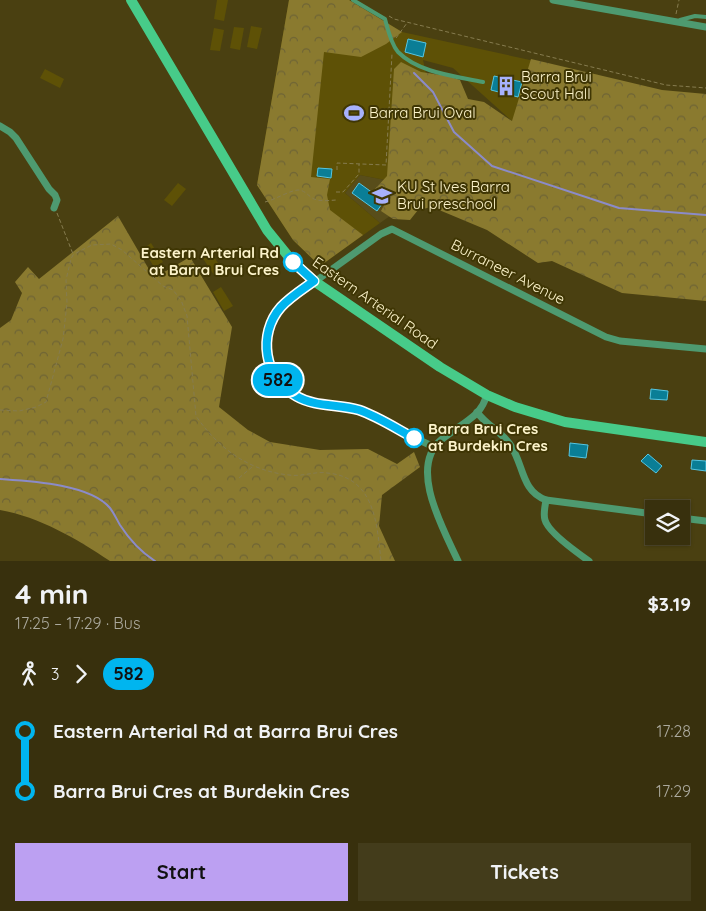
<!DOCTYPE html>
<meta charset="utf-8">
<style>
:root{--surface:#38300d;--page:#433c1b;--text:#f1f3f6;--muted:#aba99d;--line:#524b2e;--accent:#bca0f2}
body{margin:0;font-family:Quicksand,sans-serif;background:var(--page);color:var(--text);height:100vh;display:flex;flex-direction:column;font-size:19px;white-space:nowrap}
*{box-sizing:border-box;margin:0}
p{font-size:16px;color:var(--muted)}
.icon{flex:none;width:28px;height:28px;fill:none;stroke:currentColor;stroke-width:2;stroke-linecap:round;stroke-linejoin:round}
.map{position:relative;height:561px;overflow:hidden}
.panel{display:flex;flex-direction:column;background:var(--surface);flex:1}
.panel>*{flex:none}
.badge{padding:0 10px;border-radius:16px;font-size:18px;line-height:32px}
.fabs{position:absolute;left:645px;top:500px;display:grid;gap:10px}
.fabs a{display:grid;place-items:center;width:45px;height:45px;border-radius:0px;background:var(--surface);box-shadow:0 1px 4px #0004,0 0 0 1px var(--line);font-size:25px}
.map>.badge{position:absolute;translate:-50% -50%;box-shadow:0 0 0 2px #fff}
.legs{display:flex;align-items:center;gap:8px;height:55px;padding:0 15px;font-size:16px}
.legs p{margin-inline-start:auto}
.headline{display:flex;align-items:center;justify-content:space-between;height:85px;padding:0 15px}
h1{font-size:28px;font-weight:800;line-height:38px}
.cta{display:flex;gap:10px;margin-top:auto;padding:10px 15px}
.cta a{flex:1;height:58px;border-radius:0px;background:var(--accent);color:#111;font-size:20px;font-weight:800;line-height:58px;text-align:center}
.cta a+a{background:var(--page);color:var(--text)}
ul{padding:0 15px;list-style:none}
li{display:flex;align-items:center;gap:18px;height:60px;font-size:19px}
li i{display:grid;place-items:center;width:8px;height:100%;margin:0 6px;background:currentColor}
li i::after{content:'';width:12px;height:12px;margin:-6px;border:4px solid;border-radius:50%;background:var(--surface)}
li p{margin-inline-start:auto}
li:first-child i{background:linear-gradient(#0000 50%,currentColor 0)}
li:last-child i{background:linear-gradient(currentColor 50%,#0000 0)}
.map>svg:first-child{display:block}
.built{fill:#584d1a}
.green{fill:#5e5106}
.forest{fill:url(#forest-crowns)}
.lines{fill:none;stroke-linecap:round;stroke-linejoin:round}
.stream{stroke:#8b8bc9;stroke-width:2}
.building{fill:#0a7e96;stroke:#55c6e3}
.path{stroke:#867c4f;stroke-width:1;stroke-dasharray:4 2.5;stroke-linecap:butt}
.service{stroke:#4e9a70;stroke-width:4}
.minor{stroke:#4e9a70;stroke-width:7}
.secondary{stroke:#47cb89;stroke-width:10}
.line-1-casing{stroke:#fff;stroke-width:11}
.line-1{stroke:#00b5ef;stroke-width:8}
.stop-1-dot{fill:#fff;stroke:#00b5ef;stroke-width:2.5}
.labels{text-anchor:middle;stroke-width:4;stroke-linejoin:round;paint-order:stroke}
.poi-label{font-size:15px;fill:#fcf3ca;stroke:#3f3604;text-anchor:start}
.stop-label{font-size:15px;font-weight:bold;fill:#fcf3ca;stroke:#3f3604;text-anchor:end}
.street-label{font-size:15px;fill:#fcf3ca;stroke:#3f3604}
</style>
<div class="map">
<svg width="706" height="561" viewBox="0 0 706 561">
<defs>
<pattern id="forest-crowns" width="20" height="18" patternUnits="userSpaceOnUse" patternTransform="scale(1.25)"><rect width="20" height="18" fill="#8a7a2f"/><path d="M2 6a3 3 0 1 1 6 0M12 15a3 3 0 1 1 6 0" fill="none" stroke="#6e6435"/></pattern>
</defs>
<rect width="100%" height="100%" fill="#4a4011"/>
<!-- built -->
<path class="built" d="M360,175L421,187L413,200L380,223L345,193Z"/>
<!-- green -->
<g class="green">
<path d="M217,0H228L224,21L214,19Z"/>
<path d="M289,0H349L402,32L599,75L512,121L453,68L423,60L436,118L421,187L360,175L345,193L380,223L320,266L293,240L257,185Z"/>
<path d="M251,26L262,28L257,49L247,47Z"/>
<path d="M234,27L244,28L240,50L230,48Z"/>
<path d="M214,28L224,30L220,51L210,50Z"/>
<path d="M45,69L64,79L60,88L40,78Z"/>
<path d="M178,183L186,189L172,206L164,200Z"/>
<path d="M151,243L163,262L154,267L143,249Z"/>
<path d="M210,251L222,269L214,275L202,257Z"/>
<path d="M221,287L233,306L224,311L213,292Z"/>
</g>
<!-- forest -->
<g class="forest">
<path d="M289,0H349L402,32L386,44L361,57L324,52L311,177L330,179L327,195L330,210L363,235L320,266L293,240L257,185Z"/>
<path d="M531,59L662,90L706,94V301L622,293L552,261L538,263L487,230L432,207L418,210L410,220L393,219L381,211L386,201L374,190L387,176L394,69L401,62L421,72L448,76L460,80L468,99L484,102L512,121Z"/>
<path d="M118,216L154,278L190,257L232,327L219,407L248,430L270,442L320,450L368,449L397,464L414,452L420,467L382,495L379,526L395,561H110C77,539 40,517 0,510V328L11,320L22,293L15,282L28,267L39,279Z"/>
</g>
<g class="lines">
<!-- stream -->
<g class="stream">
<path d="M414,73L433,92L454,132L492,166L619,208L706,215"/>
<path d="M0,479C30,481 90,484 110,508C114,513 117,520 120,525C129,539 141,552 155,561"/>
</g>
</g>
<!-- building -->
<g class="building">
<path d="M408,39L426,43L423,57L405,52Z"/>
<path d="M494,76L522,82L518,97L491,90Z"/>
<path d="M318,168L332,169L331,178L317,176Z"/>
<path d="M359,183L384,201L377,211L352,193Z"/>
<path d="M651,389L668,391L667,400L650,399Z"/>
<path d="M570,443L588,445L586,458L569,456Z"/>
<path d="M648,454L662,466L656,473L641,461Z"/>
<path d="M692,460L706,461V471L691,469Z"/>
</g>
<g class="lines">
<!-- path -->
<g class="path">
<path d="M676,14L679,0"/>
<path d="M389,16L394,19L666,85L706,88"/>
<path d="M396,38L407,23"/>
<path d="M337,170V163L386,165L392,54"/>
<path d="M336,192H343L359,174V164"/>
<path d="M265,202C274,200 291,190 298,190C305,190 308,196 314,199C321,202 331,200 338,200"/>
<path d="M57,213L73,254"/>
<path d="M0,410L19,411L36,407L46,402L63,339L67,303L66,280L71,259L73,255L78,252L92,245L111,244L122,250L163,286L173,290L181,300L187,316L196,416C218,448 249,471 289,475C302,477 315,471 327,473C375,477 377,524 381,561"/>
<path d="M239,478L252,467"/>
</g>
<!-- service -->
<g class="service">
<path d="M353,0L385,19C388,30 391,44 398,52C419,73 455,76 483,82"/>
<path d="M680,20L695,16L706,17"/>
</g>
<!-- minor -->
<g class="minor">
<path d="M553,0L706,27"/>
<path d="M0,126L10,132L16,138L49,189L55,195L57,200L54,208"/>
<path d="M477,412C485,424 500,431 509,443C524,462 520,491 546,500L654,514"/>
<path d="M434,447C417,439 400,431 382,422C375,418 367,413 358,410C341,405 323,407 306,401C263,386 257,341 281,306L381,234L392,229L606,337L620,341L706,349"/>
<path d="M546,500C545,507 543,514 545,520C548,532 579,554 589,561"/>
<path d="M681,518L706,521"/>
<path d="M458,561C444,530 408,468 441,440C453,430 467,423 478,412C482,407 485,401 487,395"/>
</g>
<!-- secondary -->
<path class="secondary" d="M131,0L267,230L293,262L314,281L440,367L487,395L515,407L565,422L706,442"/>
</g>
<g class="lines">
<defs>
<path id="line-1" d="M293,262L314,281C303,289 290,297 281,307C257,334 264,379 296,396C315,407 338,404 359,410C377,416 397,429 414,438"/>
</defs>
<!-- line-1 casing -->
<use href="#line-1" class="line-1-casing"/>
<!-- line-1 -->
<use href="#line-1" class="line-1"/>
</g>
<!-- icons -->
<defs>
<symbol id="building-bare" viewBox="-9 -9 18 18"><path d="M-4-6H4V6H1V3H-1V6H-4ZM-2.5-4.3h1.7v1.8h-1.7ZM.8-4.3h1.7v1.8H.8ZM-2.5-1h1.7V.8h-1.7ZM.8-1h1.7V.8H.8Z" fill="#a7b1fc" stroke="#3f3604" stroke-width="2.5" paint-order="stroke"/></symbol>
<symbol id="stadium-bare" viewBox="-9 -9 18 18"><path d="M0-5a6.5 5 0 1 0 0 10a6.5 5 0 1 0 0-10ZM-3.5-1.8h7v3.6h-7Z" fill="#a7b1fc" stroke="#3f3604" stroke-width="2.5" paint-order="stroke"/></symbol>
<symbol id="school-bare" viewBox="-9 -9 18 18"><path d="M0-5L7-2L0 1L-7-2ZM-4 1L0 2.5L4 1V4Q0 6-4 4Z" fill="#a7b1fc" stroke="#3f3604" stroke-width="2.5" paint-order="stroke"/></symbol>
</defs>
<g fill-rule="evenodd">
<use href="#building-bare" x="492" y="72" width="28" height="28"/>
<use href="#stadium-bare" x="340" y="99" width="28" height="28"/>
<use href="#school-bare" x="368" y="182" width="28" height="28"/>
</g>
<!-- markers -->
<g class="stop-1-dot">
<circle cx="293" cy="262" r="9"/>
<circle cx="414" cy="438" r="9"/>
</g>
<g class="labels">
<!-- poi labels -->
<g class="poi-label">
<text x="521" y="82">Barra Brui<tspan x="521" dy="17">Scout Hall</tspan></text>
<text x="369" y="118">Barra Brui Oval</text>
<text x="397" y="192">KU St Ives Barra<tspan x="397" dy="17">Brui preschool</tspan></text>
</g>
<!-- stop labels -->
<g class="stop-label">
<text x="279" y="258">Eastern Arterial Rd<tspan x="279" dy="17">at Barra Brui Cres</tspan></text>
<text x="428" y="434" text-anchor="start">Barra Brui Cres<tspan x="428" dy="17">at Burdekin Cres</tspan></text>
</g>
<!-- street labels -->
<g class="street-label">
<text transform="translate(508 272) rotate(27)" y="5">Burraneer Avenue</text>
<text transform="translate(375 303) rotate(35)" y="5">Eastern Arterial Road</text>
</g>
</g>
</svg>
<div class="fabs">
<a><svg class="icon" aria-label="layers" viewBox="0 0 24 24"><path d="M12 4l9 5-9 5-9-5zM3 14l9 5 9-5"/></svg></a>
</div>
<b class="badge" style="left:278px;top:380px;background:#00b5ef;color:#111">582</b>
</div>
<section class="panel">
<div class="headline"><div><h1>4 min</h1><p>17:25 – 17:29 · Bus</p></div><b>$3.19</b></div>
<div class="legs"><svg class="icon" aria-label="walk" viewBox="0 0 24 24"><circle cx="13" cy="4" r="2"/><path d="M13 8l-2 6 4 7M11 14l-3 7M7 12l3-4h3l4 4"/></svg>3<svg class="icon" aria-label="forward" viewBox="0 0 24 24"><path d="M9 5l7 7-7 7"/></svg><b class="badge" style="background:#00b5ef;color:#111">582</b></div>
<ul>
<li><i style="color:#00b5ef"></i><b>Eastern Arterial Rd at Barra Brui Cres</b><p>17:28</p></li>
<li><i style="color:#00b5ef"></i><b>Barra Brui Cres at Burdekin Cres</b><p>17:29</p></li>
</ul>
<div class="cta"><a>Start</a><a>Tickets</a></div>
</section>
